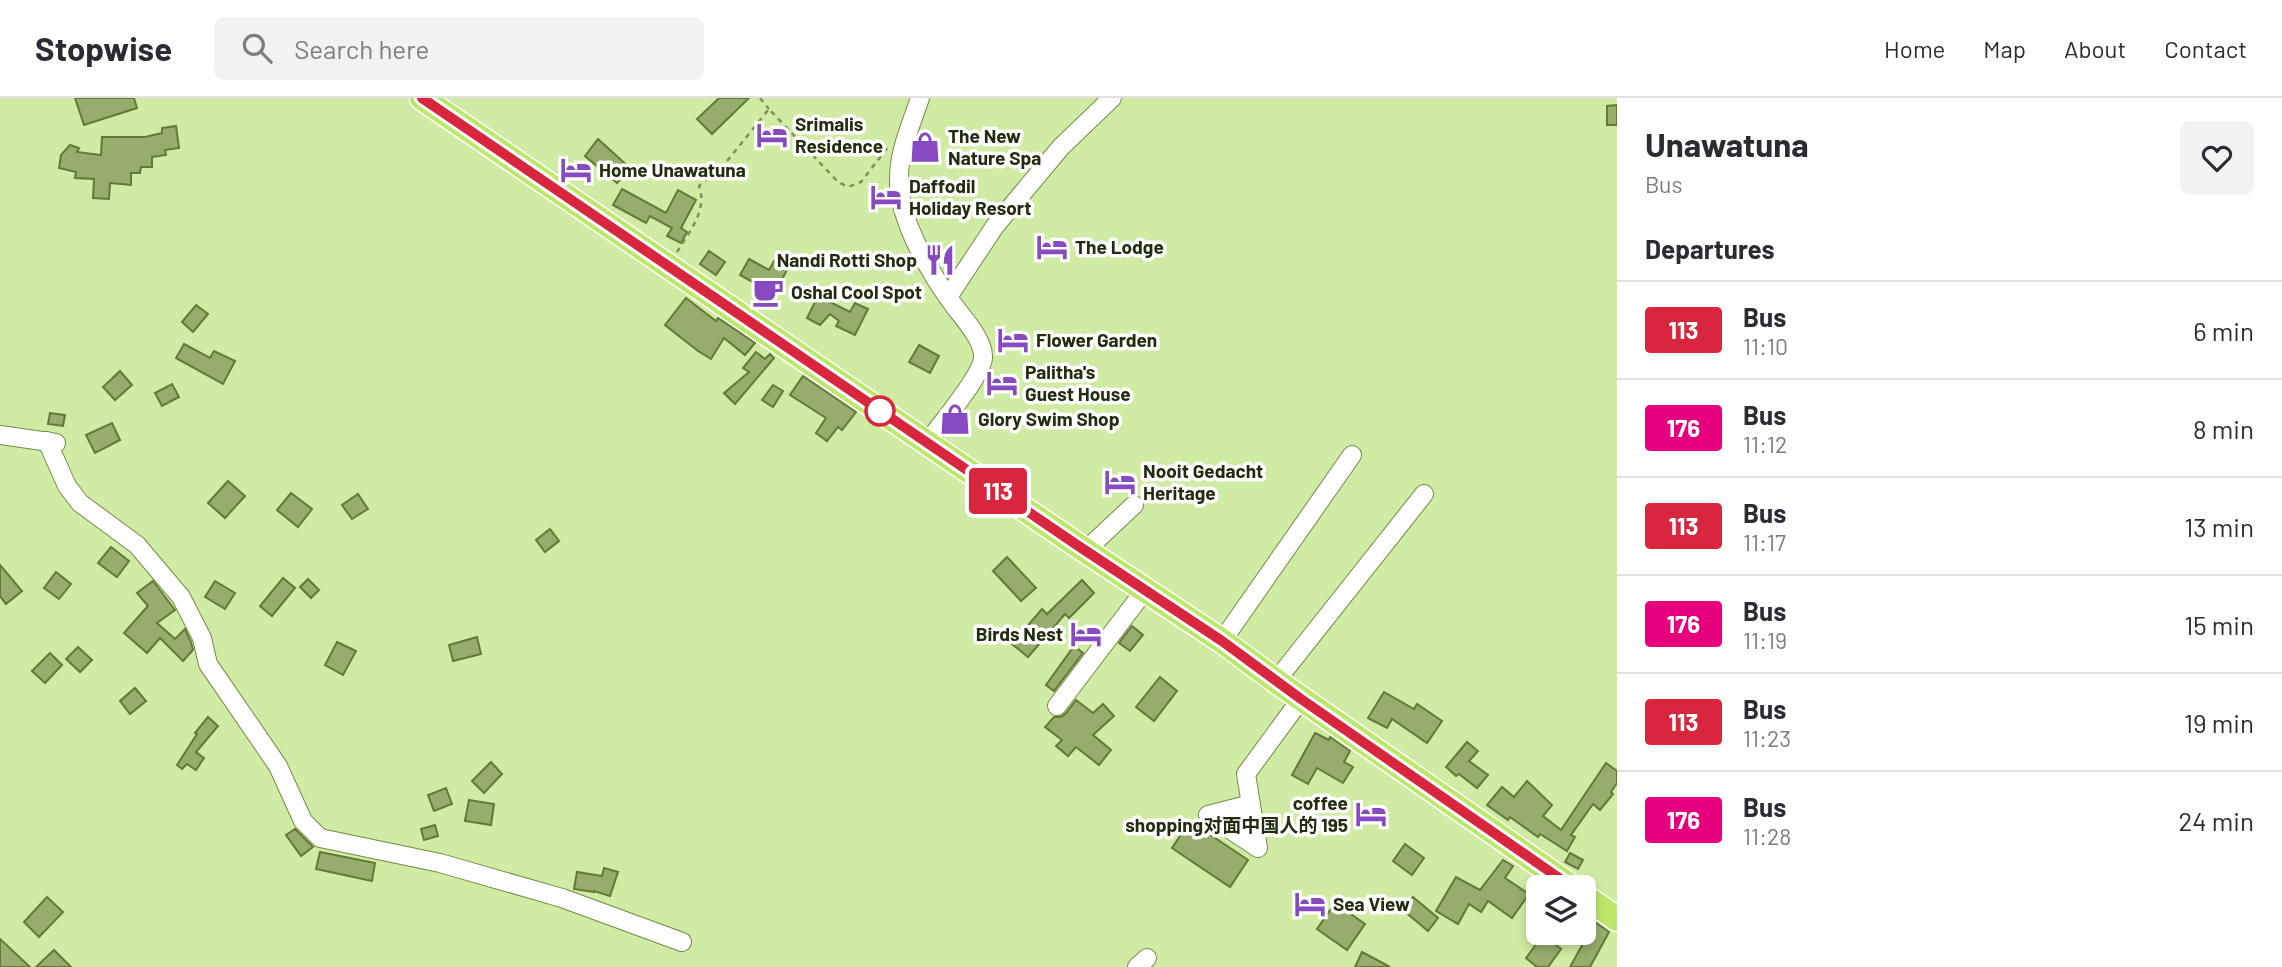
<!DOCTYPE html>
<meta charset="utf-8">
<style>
:root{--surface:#fff;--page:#f2f2f3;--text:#2b2b33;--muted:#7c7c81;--line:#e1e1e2}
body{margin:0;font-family:Barlow,"Noto Sans SC",sans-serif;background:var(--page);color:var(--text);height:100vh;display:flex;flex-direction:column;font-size:26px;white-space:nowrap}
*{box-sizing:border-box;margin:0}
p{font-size:23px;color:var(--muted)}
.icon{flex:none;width:38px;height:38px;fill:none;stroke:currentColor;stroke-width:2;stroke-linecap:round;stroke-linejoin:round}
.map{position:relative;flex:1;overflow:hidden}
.panel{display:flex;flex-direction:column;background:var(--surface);width:665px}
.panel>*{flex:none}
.badge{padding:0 14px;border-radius:5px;font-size:24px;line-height:46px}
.tools{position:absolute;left:1526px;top:777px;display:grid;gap:14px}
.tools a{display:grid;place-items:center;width:70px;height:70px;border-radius:10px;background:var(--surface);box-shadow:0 4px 10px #0003;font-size:35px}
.map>.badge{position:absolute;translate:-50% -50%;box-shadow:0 0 0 4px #fff}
h2{padding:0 28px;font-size:26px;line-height:63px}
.round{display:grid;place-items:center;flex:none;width:74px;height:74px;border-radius:10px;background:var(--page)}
.head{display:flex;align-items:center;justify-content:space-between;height:119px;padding:0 28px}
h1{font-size:33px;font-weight:700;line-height:52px}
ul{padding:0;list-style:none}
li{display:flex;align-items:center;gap:21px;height:98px;padding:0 28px;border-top:2px solid var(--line)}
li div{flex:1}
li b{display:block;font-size:26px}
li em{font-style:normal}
li .badge{min-width:77px;font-weight:700;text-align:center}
header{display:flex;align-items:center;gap:42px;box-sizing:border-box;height:98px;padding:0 35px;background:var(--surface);border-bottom:2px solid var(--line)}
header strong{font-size:33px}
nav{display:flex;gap:38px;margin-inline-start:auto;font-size:24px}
.search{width:490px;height:63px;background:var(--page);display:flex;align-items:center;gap:18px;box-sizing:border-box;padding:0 24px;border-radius:10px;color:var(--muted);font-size:26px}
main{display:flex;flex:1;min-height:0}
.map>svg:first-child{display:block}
.building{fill:#96ad6e;stroke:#637a37;stroke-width:2}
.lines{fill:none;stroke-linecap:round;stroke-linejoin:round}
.minor-casing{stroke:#738b47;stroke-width:20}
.highway-casing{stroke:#fff;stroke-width:27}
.path{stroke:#7d905d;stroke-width:2.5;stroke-dasharray:5 5;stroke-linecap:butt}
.minor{stroke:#fff;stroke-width:18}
.highway{stroke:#bce769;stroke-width:24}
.line-casing{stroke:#fff;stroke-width:16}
.line{stroke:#d7263d;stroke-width:10}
.stop-dot{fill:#fff;stroke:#d7263d;stroke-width:3.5}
.labels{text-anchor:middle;stroke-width:7;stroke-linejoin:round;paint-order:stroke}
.poi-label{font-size:19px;font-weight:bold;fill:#222c0f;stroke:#fff;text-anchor:start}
</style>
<header>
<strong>Stopwise</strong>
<div class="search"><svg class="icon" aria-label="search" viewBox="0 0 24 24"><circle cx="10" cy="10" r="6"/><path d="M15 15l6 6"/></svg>Search here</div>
<nav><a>Home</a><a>Map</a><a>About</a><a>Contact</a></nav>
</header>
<main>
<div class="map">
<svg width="1617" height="869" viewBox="0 0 1617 869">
<rect width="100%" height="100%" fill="#d0eba3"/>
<!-- building -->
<g class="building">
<path d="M75,0H134L137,10L84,27Z"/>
<path d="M719,0H749L712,36L697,21Z"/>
<path d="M1617,7V27H1607V8Z"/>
<path d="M176,28L179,50L165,52L166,57L152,59V69H141L140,75H131V87L110,85L109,101L93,100L94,81L75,80L76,74L59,70L61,57L70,47L79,50L77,54L101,57L102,39H145L162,35V30Z"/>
<path d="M598,41L630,70L617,85L585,58Z"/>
<path d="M622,91L666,115L678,92L696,102L681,130L687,134L681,145L667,138L672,130L650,118L646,125L613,107Z"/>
<path d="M709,153L725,164L716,177L700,166Z"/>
<path d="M749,161L769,172L774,163L788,170L772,201L758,193L760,188L740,177Z"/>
<path d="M818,198L850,214L855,205L868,211L855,237L836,228L839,223L830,216L820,227L807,220Z"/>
<path d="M686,200L716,223L718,220L755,245L745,257L724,240L711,261L698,253L665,227Z"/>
<path d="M196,207L208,216L193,234L182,224Z"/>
<path d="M184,246L210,260L214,253L235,263L223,286L176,260Z"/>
<path d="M919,247L939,258L930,275L909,264Z"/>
<path d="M756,254L765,261L770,256L774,260L735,306L724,295L749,274L743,270Z"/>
<path d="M120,273L132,287L115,302L103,289Z"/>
<path d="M803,278L856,314L842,332L838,329L827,343L816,335L826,320L790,297Z"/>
<path d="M172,286L179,299L162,308L155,295Z"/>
<path d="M773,287L783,293L773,309L762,302Z"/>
<path d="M50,315L65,317L63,328L48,326Z"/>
<path d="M112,325L120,342L95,355L86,337Z"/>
<path d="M228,383L245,398L225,420L208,405Z"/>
<path d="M291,395L312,411L298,429L277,412Z"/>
<path d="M358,396L368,411L352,421L342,407Z"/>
<path d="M550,431L559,443L545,454L536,442Z"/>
<path d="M111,449L129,463L117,479L98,465Z"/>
<path d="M1007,459L1036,490L1021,503L993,473Z"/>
<path d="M0,467L22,493L6,506L0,498Z"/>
<path d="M56,474L71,486L59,501L44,490Z"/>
<path d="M283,480L295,490L272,518L260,508Z"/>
<path d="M308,481L319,492L311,500L300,489Z"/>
<path d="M1082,482L1094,495L1069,520L1065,516L1028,559L1012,546L1042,511L1047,516Z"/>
<path d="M153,483L175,512L157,525L175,541L185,531L191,544L193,552L183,563L160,540L147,555L124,535L148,508L137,495Z"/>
<path d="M215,483L235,495L225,511L205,499Z"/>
<path d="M1132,528L1143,537L1130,553L1119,545Z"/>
<path d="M477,539L481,556L453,563L449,547Z"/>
<path d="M337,544L356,553L343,577L325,567Z"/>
<path d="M1074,548L1083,555L1054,593L1046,587Z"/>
<path d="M78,549L92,562L80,574L66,561Z"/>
<path d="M50,555L62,567L45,585L32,573Z"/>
<path d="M1160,579L1177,593L1154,623L1136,609Z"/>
<path d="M135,590L146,603L130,616L120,603Z"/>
<path d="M1384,594L1414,611L1417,606L1442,623L1427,645L1392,621L1387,630L1368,620Z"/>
<path d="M1076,602L1093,615L1103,606L1114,618L1093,637L1111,652L1099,667L1076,649L1068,658L1056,648L1062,642L1045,629L1054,619H1061L1066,615Z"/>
<path d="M208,619L218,628L196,654L204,660L196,672L187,666L182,671L177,667L197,636L195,635Z"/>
<path d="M1315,635L1329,642L1330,639L1350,653L1344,664L1353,669L1343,685L1317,670L1308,686L1292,677Z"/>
<path d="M1467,644L1478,653L1469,663L1488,677L1477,690L1459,676L1456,678L1446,669Z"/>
<path d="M491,664L502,676L484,695L472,683Z"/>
<path d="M1606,665L1617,673V685L1611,694L1613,696L1600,712L1593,706L1571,737L1575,739L1567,753L1540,736L1538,739L1510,719L1508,722L1487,707L1502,689L1514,699L1527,683L1552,707L1543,718L1561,732Z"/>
<path d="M446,690L452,706L434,713L428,697Z"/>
<path d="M469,702L494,706L491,727L465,723Z"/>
<path d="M1190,723L1248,762L1230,789L1172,750Z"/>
<path d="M435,727L438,738L424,742L421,731Z"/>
<path d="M295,731L313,749L301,758L286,737Z"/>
<path d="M1405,746L1424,760L1412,777L1393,763Z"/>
<path d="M320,754L375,765L372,783L316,771Z"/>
<path d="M1570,755L1583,762L1578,771L1565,764Z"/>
<path d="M1503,762L1513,768L1505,780L1529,796L1512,820L1488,803L1481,814L1469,806L1458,826L1436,813L1456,779L1480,792Z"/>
<path d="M604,770L618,774L610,798L594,793V794L574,791L577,774L602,778Z"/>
<path d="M47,799L63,814L39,839L24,824Z"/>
<path d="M1413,799L1438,820L1428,833L1403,812Z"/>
<path d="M1335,805L1365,826L1347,852L1317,831Z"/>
<path d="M1595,824L1609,834L1590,869H1570Z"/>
<path d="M1543,837L1561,851L1548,869H1537L1526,860Z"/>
<path d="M0,841L30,869H0Z"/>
<path d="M54,852L71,869H36Z"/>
<path d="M1362,854L1390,869H1355Z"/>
</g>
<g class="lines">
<defs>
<g id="minor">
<path d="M920,0C911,27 898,55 899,83C899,123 931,177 955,209C965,222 984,243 983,260C982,278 939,328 927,345"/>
<path d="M948,199L995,128L1061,49L1112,0"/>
<path d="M0,337L56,345"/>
<path d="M47,343L67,388L80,405L137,447L181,499L202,540L208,566L278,668L303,723L320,740L440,765L562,800L682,844"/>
<path d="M1085,453L1134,407"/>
<path d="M1222,543L1352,357"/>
<path d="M1276,583L1424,396"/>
<path d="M1057,608L1145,492"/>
<path d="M1251,706L1208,717L1258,750L1246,676L1301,601"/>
<path d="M1137,869L1147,860"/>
</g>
<g id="highway">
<path d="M422,0L1074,445L1222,543L1276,583L1572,789"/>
<path d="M1584,798L1617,821"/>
</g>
</defs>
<!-- minor casing -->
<use href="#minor" class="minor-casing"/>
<!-- highway casing -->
<use href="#highway" class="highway-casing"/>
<!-- path -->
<g class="path">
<path d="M760,0L769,11"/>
<path d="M677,154C689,134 708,112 699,88L723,68L769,11L838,84L848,89L861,84L888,49"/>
</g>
<!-- minor -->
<use href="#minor" class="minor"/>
<!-- highway -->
<use href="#highway" class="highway"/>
</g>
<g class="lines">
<defs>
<path id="line" d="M422,0L1074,445L1222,543L1301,601L1572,789"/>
</defs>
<!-- line casing -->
<use href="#line" class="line-casing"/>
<!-- line -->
<use href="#line" class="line"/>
</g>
<!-- icons -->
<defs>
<symbol id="hotel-bare" viewBox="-9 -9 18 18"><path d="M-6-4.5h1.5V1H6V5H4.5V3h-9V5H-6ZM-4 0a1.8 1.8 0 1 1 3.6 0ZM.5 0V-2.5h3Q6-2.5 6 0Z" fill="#884ac0" stroke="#fff" stroke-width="2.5" paint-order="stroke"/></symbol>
<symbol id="shop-bare" viewBox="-9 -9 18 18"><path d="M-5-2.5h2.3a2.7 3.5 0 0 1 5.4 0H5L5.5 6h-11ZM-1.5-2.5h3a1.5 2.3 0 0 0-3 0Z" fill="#884ac0" stroke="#fff" stroke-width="2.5" paint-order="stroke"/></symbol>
<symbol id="restaurant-bare" viewBox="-9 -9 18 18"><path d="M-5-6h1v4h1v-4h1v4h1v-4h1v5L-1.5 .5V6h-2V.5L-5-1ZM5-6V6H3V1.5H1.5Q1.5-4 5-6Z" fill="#884ac0" stroke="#fff" stroke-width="2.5" paint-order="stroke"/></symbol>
<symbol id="cafe-bare" viewBox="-9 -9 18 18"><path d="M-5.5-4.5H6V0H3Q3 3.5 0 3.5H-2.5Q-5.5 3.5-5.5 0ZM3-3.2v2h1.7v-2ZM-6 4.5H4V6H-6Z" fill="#884ac0" stroke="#fff" stroke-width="2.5" paint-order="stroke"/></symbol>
</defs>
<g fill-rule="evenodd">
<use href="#hotel-bare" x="750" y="15" width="44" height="44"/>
<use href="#shop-bare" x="903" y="27" width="44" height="44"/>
<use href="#hotel-bare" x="554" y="50" width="44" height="44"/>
<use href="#hotel-bare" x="864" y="77" width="44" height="44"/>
<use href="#hotel-bare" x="1030" y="127" width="44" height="44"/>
<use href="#restaurant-bare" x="918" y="140" width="44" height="44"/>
<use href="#cafe-bare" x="746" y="172" width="44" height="44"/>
<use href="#hotel-bare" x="991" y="220" width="44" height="44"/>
<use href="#hotel-bare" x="980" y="263" width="44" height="44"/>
<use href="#shop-bare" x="933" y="299" width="44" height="44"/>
<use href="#hotel-bare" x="1098" y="362" width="44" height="44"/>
<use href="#hotel-bare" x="1064" y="514" width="44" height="44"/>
<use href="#hotel-bare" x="1349" y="694" width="44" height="44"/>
<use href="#hotel-bare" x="1288" y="784" width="44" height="44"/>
</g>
<!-- markers -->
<circle class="stop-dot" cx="880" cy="313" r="14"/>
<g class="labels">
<!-- poi labels -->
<g class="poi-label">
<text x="795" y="33">Srimalis<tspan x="795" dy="22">Residence</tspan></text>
<text x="948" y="45">The New<tspan x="948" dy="22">Nature Spa</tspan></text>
<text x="599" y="79">Home Unawatuna</text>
<text x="909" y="95">Daffodil<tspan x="909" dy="22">Holiday Resort</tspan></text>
<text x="1075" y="156">The Lodge</text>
<text x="917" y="169" text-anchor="end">Nandi Rotti Shop</text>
<text x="791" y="201">Oshal Cool Spot</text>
<text x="1036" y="249">Flower Garden</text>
<text x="1025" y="281">Palitha's<tspan x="1025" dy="22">Guest House</tspan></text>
<text x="978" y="328">Glory Swim Shop</text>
<text x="1143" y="380">Nooit Gedacht<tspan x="1143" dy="22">Heritage</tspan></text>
<text x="1063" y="543" text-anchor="end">Birds Nest</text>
<text x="1348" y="712" text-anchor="end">coffee<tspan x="1348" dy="22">shopping对面中国人的 195</tspan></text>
<text x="1333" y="813">Sea View</text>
</g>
</g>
</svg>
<div class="tools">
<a><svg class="icon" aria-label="layers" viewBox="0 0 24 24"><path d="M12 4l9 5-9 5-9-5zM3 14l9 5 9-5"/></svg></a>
</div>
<b class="badge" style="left:998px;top:393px;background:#d7263d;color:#fff">113</b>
</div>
<section class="panel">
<div class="head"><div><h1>Unawatuna</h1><p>Bus</p></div><a class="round"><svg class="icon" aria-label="heart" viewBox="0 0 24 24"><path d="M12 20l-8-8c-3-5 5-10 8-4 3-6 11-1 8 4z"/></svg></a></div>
<h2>Departures</h2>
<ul>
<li><span class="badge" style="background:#d7263d;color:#fff">113</span><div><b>Bus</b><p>11:10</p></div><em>6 min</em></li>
<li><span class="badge" style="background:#e6007e;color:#fff">176</span><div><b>Bus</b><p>11:12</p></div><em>8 min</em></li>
<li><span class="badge" style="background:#d7263d;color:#fff">113</span><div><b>Bus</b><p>11:17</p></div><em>13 min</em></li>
<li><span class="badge" style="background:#e6007e;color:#fff">176</span><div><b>Bus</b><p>11:19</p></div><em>15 min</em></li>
<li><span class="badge" style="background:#d7263d;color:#fff">113</span><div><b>Bus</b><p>11:23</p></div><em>19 min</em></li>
<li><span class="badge" style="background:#e6007e;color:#fff">176</span><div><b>Bus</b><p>11:28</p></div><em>24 min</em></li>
</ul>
</section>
</main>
